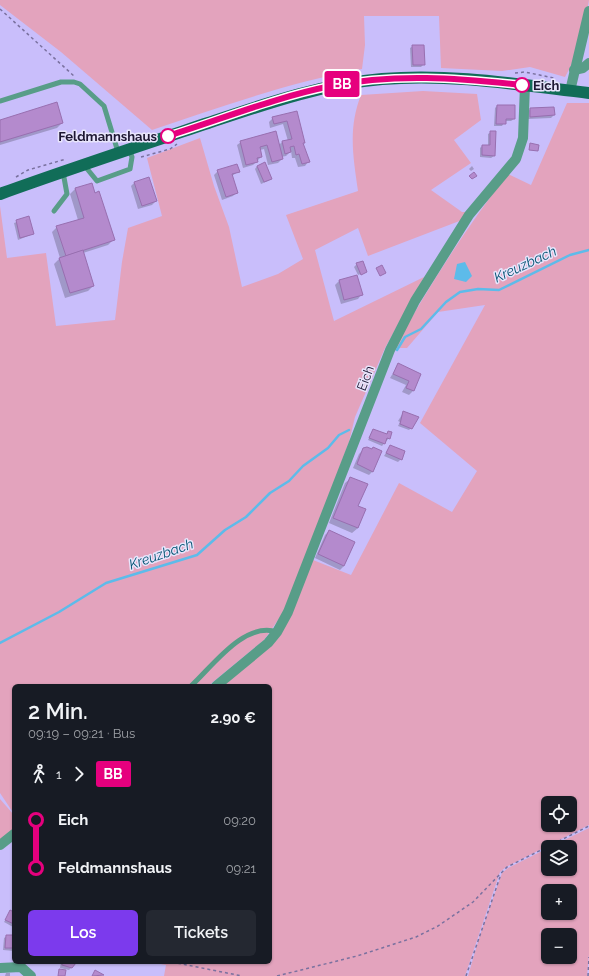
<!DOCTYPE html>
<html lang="de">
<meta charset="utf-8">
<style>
:root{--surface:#171b24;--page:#242831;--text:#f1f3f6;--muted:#9ea1a6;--accent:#7c3aed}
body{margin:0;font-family:Raleway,sans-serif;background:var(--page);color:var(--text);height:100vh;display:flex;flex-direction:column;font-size:15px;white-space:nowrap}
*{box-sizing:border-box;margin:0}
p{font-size:13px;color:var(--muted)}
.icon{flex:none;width:22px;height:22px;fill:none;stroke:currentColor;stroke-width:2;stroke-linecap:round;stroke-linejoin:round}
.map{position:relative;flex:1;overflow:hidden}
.sheet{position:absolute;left:12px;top:684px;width:260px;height:280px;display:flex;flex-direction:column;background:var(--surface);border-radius:6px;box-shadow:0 1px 3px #0004}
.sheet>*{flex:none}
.badge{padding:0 8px;border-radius:3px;font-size:14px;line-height:26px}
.fabs{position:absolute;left:541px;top:796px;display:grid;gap:8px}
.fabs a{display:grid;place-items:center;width:36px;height:36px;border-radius:6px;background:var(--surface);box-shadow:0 1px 3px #0004;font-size:20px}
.map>.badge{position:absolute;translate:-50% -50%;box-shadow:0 0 0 2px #fff}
.legs{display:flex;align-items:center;gap:6px;height:44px;padding:0 16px;font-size:13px}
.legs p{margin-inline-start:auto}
.headline{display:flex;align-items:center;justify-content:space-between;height:68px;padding:0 16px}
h1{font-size:22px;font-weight:600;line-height:30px}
.cta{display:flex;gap:8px;margin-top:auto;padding:8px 16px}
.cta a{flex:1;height:46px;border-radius:6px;background:var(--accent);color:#fff;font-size:16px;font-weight:600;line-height:46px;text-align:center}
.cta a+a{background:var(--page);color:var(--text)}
ul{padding:0 16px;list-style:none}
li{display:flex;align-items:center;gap:14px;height:48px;font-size:15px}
li i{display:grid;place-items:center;width:6px;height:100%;margin:0 5px;background:currentColor}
li i::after{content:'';width:10px;height:10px;margin:-5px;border:3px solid;border-radius:50%;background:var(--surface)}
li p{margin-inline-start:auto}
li:first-child i{background:linear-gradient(#0000 50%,currentColor 0)}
li:last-child i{background:linear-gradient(currentColor 50%,#0000 0)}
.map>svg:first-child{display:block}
.green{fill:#e3a3bd;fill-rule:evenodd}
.water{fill:#5dbbea}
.shadow{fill:#0003}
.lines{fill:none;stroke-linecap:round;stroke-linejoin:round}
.stream{stroke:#5dbbea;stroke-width:2.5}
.building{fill:#b48acd;stroke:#986fb0}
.path{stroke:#7a719f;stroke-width:1.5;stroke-dasharray:3 3;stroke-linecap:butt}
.lane{stroke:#589d88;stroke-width:5}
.street{stroke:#589d88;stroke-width:10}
.primary{stroke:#116d58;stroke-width:12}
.line-1-casing{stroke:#fff;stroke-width:9}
.line-1{stroke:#e6007e;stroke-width:6}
.stop-1-dot{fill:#fff;stroke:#e6007e;stroke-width:2}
.labels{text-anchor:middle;stroke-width:3;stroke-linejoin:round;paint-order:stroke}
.stop-label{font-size:13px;font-weight:bold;fill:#1e1733;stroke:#e8e5fc;text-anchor:start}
.street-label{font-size:13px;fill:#1e1733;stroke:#e8e5fc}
.water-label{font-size:14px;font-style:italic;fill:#005271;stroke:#e8e5fc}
</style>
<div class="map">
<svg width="589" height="976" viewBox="0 0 589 976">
<rect width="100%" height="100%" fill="#c9befb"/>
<!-- green -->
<g class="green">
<path d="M0,0H589C585,25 578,55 565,77L530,67L502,71L441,68L439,16H364L365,45L362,69C290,82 221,107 152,130L61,52L0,5Z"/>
<path d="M423,91L477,94L481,120L454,140L471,163L431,190L462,212H467L462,220L368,256L358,228L315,250L334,321L424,277L385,348L355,417L349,442L285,610L264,640L208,686H14V814L0,793V206L7,258L46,253L56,326L115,320L122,262L128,228L162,216L147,158L200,138L214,186L229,227L242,287L278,274L303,259L286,215L358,191C353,156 348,128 361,95Z"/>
<path d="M567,103H589V825L506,867L500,872L465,976H164L166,965L150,962H270V686H222L270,646L313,560L351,575L399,483L452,512L477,471L420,423L485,305L438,312L407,348H394C429,287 464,230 508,174L531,185ZM548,803H570V825H548Z"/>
<path d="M0,799L14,815V829L0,840Z"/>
<path d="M589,828V954L587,976H468L480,935L502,873L508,868L548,848V869H570V847H550ZM548,891H570V913H548ZM548,935H570V957H548Z"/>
</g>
<!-- water -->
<path class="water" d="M465,262L472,276L466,282L454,279L457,264Z"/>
<!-- shadow -->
<g class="shadow">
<path d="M413,46L424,64L421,67H411L410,48Z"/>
<path d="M497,106L514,119L511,121H505L502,126H494L495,108Z"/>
<path d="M530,109L554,115L551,118L528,119V112Z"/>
<path d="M296,112L304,142L302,144L308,162L305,166L298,167L295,158H292L291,151L286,156L281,157L282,159L278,163L268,165L264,149L260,150L261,157L253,165L243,168L237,145L241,142L278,146L282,142L288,141L283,124L270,128L269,122L273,118Z"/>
<path d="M0,121L62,123L57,128L0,145Z"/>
<path d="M491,132L494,156L491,158L480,157V148L482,146H488V134Z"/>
<path d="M257,166L271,179L268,181L261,184L255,169Z"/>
<path d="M472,166L474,169L471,171L469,169Z"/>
<path d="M218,171H239L232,176L237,192L233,196L222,200L214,175Z"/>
<path d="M135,182L156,201L152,205L138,209L131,186Z"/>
<path d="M91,184L113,240L108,245L83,253L93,286L88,291L65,298L54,264L60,258L52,232L57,227L78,220L70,194L75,189Z"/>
<path d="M28,218L33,234L18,240L14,223Z"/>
<path d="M357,264L366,272L358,275L354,267Z"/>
<path d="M356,276L361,295L358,299L341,304L335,285L339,281Z"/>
<path d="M398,365L419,374L413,391L409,395L402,392L406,385L390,378Z"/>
<path d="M403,413L411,428L409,430L398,426L400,422L398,421Z"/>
<path d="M373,430L386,435L388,432L389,438L382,446L368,440Z"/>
<path d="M390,446L401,459L398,462L384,456Z"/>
<path d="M364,449L372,450L373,471L369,475L353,468L359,454Z"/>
<path d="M351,478L357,507L365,510L358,528L352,533L329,523L345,483Z"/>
<path d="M329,531L344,566L340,570L315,558L325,535Z"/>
<path d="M11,911L14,913L13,927L4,922Z"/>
<path d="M7,936H14V951L3,950L4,938Z"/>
<path d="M61,962H74V965L69,970L60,968Z"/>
<path d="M6,973H10V976H5Z"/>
</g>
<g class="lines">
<!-- stream -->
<g class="stream">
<path d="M397,350L405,337L421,329L446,302L460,292L478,289L499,290L570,255L589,250"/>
<path d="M0,643L59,612L106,583L197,555L225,530L246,517L270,493L289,481L303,466L328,448L339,435L349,430"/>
</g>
</g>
<!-- building -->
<g class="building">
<path d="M412,45H424L425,65H413Z"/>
<path d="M57,102L63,123L0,142V120Z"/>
<path d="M497,105H515V119H506V124H496Z"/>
<path d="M554,107L555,115L530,117V108Z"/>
<path d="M297,111L305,143H303L310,162L302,164L299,154L296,155L294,146L290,147L291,152L285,154L282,141L292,139L287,121L274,124L272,117Z"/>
<path d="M276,131L283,159L272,162L267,145L260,147L262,157L257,158L258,162L246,165L240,141Z"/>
<path d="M490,131H496L495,156L482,155V145H490Z"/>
<path d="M530,143L539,145L538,151L529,150Z"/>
<path d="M265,162L272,179L264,182L257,166Z"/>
<path d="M237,164L240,172L232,174L238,193L226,197L217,170Z"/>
<path d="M474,172L477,176L472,179L469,176Z"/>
<path d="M149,177L157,201L142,206L134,182Z"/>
<path d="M92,183L95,193L99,191L115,240L66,256L56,226L84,218L75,188Z"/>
<path d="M29,216L34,234L20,238L16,220Z"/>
<path d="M83,250L94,286L70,293L59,258Z"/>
<path d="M363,261L367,272L361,275L356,263Z"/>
<path d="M382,265L386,273L380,276L376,268Z"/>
<path d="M357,275L363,295L344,300L339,280Z"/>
<path d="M398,363L421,374L414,391L406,388L409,381L393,374Z"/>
<path d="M403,411L419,417L412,429L400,424Z"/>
<path d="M373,429L387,434L388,431L392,432L390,439L387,438L385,444L369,438Z"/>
<path d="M390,445L405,451L402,460L386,453Z"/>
<path d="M367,447L372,449L373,447L382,451L373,472L357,464L363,448Z"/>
<path d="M350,477L368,484L358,506L366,509L358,528L333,518Z"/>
<path d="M329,530L355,542L344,566L318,554Z"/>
<path d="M10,910L14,912V924L5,920Z"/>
<path d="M6,935H14V948H5Z"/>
<path d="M62,962H75L76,963L72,968L62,965Z"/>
<path d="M59,969L66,970L65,976H58Z"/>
<path d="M95,970L104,975L92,976Z"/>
</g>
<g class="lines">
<!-- path -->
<g class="path">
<path d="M0,9L74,76"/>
<path d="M515,73L525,72L554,78"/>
<path d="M141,157L170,149L177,144"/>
<path d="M16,177L28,170L66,159"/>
<path d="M172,962L242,976"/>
<path d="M277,976L357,956L416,937L438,926L473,902L507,867L589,826"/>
<path d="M466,976L501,874"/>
<path d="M588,976L589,957"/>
</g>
<!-- lane -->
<g class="lane">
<path d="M0,101L61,82H74L80,84L104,106L118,152"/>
<path d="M84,165L97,181L130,169L132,157L129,149"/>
<path d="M54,211L67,194L63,172"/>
<path d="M191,686C212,667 244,621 277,632"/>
</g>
<!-- street -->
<g class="street">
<path d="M574,70L583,68L589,63"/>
<path d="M570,91L589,11"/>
<path d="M216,686L268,643L277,632L288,612L390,350L415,301L469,215L516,159L523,138L525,85"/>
<path d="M0,845L14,834"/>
<path d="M0,968L21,967L31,976"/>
</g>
<!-- primary -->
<path class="primary" d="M0,194C69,169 139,146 208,123C265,104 322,84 382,79C451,73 521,85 589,93"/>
</g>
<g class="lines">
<defs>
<path id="line-1" d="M168,136C222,119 276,97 331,86C394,73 459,78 522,85"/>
</defs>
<!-- line-1 casing -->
<use href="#line-1" class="line-1-casing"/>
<!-- line-1 -->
<use href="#line-1" class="line-1"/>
</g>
<!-- markers -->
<g class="stop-1-dot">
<circle cx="522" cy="85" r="7"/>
<circle cx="168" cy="136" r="7"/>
</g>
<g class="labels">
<!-- stop labels -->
<g class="stop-label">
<text x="533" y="90">Eich</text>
<text x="157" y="141" text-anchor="end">Feldmannshaus</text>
</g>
<!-- street labels -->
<g class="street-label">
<text transform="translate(365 378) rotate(-69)" y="5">Eich</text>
</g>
<!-- water labels -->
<g class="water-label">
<text transform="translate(525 264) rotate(-25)" y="5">Kreuzbach</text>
<text transform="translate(161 554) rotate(-19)" y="5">Kreuzbach</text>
</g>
</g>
</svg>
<div class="fabs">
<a><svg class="icon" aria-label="locate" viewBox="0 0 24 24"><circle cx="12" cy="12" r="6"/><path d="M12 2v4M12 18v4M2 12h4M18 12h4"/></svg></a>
<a><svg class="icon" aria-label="layers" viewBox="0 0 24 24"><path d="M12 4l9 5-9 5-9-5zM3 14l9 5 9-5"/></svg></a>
<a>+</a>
<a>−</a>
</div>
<b class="badge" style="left:342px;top:84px;background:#e6007e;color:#fff">BB</b>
<section class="sheet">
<div class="headline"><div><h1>2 Min.</h1><p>09:19 – 09:21 · Bus</p></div><b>2.90 €</b></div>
<div class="legs"><svg class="icon" aria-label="walk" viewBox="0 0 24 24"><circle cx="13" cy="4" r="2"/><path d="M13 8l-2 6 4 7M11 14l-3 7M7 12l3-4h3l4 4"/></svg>1<svg class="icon" aria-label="forward" viewBox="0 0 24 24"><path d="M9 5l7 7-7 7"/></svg><b class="badge" style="background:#e6007e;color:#fff">BB</b></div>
<ul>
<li><i style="color:#e6007e"></i><b>Eich</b><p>09:20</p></li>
<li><i style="color:#e6007e"></i><b>Feldmannshaus</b><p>09:21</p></li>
</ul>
<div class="cta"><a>Los</a><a>Tickets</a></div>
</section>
</div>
